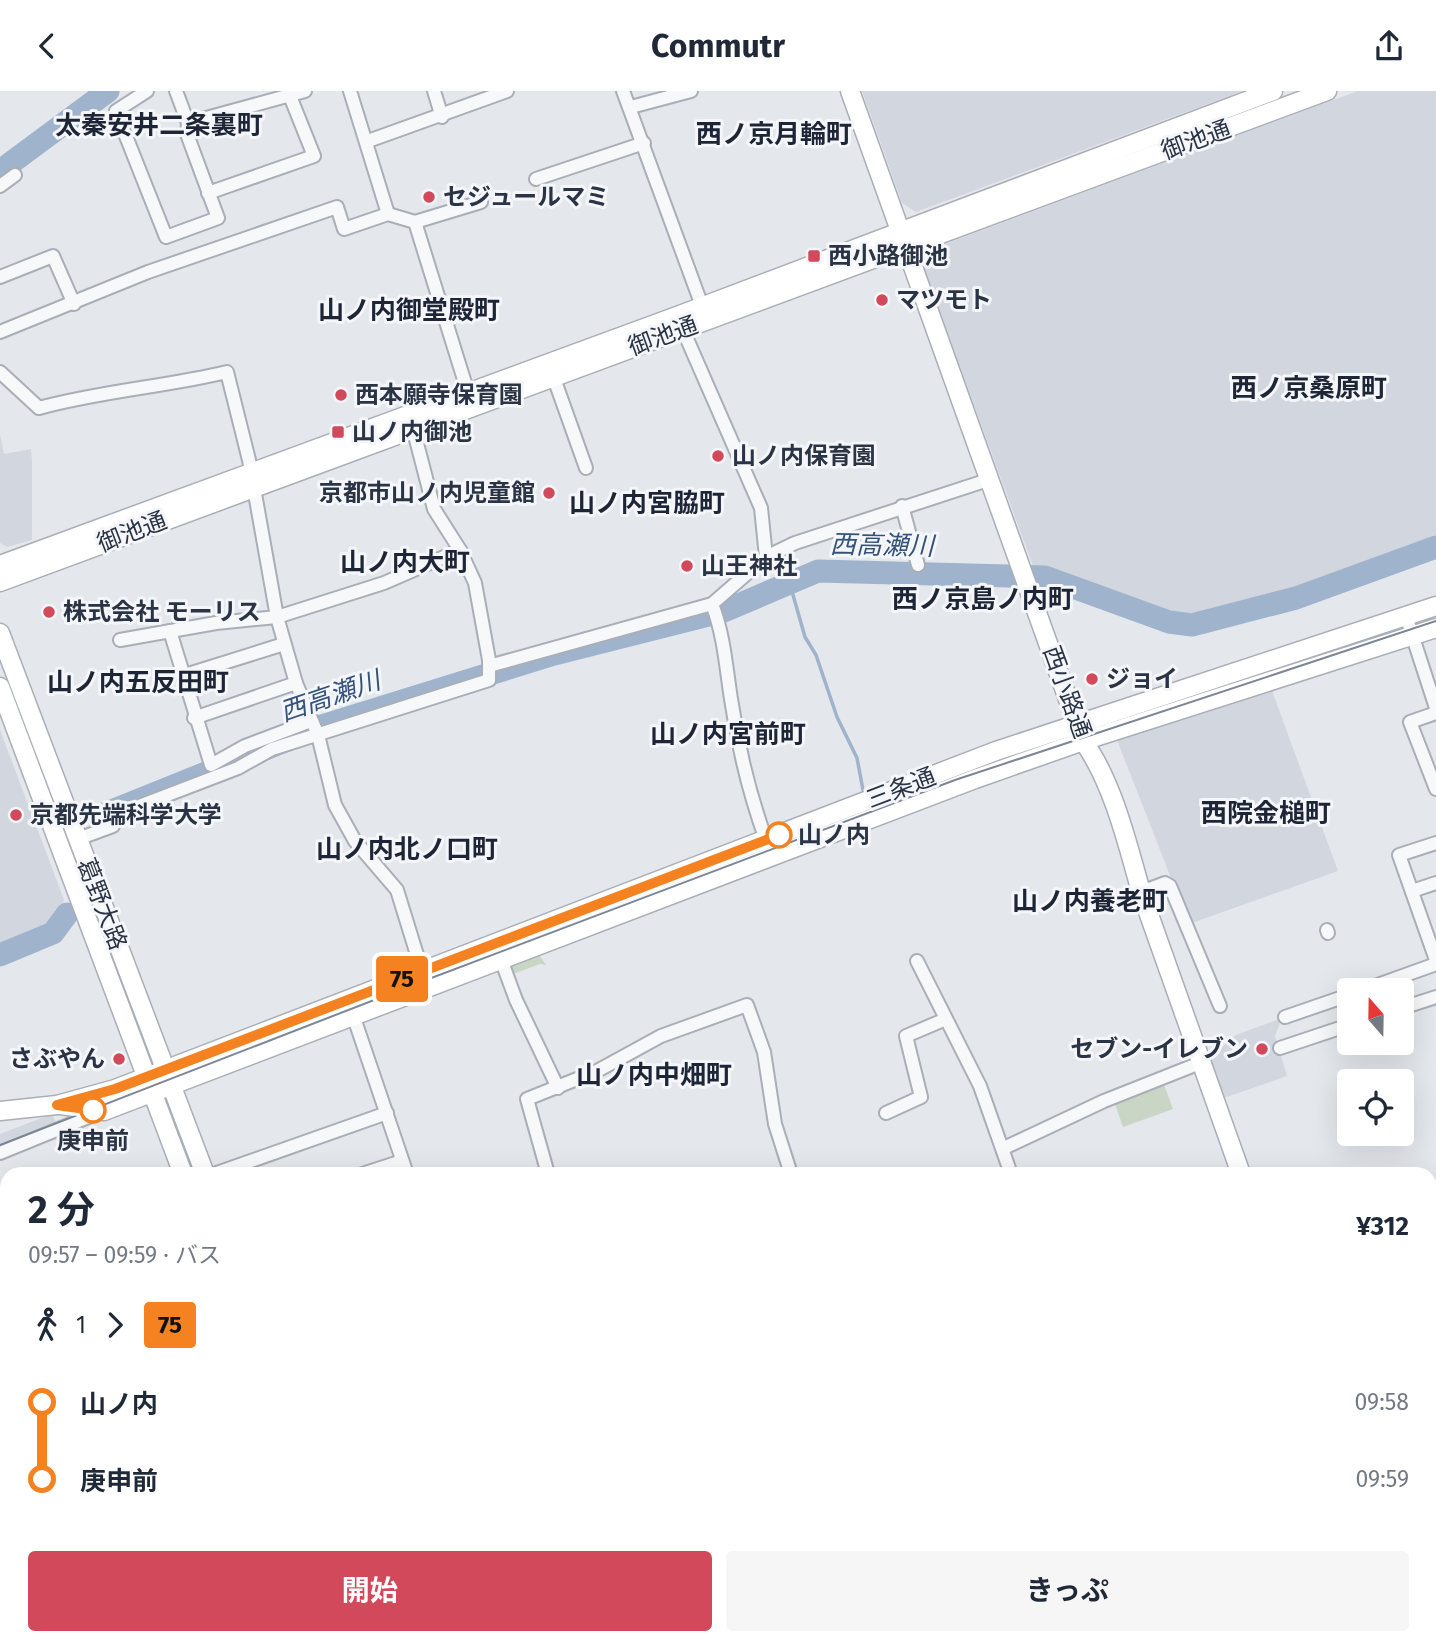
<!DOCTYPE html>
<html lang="ja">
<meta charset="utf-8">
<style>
:root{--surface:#fff;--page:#f6f6f7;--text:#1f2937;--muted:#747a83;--accent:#d1495b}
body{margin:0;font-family:"Fira Sans","Noto Sans JP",sans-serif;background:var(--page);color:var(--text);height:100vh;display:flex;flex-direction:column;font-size:26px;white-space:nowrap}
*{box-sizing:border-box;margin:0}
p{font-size:23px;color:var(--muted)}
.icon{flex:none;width:38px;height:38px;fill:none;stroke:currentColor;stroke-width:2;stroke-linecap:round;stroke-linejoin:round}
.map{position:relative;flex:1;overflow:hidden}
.panel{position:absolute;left:0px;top:1076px;width:1437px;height:478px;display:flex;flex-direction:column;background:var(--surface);border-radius:21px 21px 0 0;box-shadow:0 7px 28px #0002}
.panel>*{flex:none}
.badge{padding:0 14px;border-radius:5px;font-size:24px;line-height:46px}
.needle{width:46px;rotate:340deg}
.controls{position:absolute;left:1337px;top:887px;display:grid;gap:14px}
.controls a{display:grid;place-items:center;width:77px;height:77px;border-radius:7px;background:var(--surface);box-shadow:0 7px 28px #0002;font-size:35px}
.map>.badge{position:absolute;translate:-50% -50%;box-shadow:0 0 0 4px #fff}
.legs{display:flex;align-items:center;gap:10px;height:77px;padding:0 28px;font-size:23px}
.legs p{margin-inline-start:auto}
.summary{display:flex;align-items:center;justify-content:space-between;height:119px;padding:0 28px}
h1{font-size:38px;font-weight:700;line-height:52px}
.action{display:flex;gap:14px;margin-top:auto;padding:14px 28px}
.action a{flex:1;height:80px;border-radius:7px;background:var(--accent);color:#fff;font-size:28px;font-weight:700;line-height:80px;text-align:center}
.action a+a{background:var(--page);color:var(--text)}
ul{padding:0 28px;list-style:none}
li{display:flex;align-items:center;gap:24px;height:77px;font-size:26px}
li i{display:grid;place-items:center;width:10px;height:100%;margin:0 9px;background:currentColor}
li i::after{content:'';width:18px;height:18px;margin:-9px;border:5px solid;border-radius:50%;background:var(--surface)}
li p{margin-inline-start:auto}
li:first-child i{background:linear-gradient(#0000 50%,currentColor 0)}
li:last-child i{background:linear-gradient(currentColor 50%,#0000 0)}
header{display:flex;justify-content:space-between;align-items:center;height:91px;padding:0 28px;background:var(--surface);font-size:32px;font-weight:700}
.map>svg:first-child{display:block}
.built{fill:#d2d6de}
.green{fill:#c9d6c5}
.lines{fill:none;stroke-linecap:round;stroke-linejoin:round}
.stream{stroke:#9fb4cc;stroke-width:3.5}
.river{stroke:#9fb4cc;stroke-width:23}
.street-casing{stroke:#a9aeb7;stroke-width:16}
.secondary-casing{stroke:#a9aeb7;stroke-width:21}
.street{stroke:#f7f8fa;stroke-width:12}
.secondary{stroke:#fff;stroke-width:18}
.tram{stroke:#7d8696;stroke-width:2}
.line-1-casing{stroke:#fff;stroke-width:16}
.line-1{stroke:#f58220;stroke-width:10}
.poi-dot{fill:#d1495b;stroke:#f4f6f9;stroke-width:2.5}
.stop-1-dot{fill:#fff;stroke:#f58220;stroke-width:3.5}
.labels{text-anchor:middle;stroke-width:6;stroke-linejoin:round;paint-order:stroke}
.street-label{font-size:24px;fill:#2b3445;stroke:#f4f6f9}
.poi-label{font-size:24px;font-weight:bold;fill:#2b3445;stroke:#f4f6f9;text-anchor:start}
.stop-label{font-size:24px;font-weight:bold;fill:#2b3445;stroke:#f4f6f9;text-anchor:start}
.neighbourhood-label{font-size:26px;font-weight:bold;fill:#1d2536;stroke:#f4f6f9}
.water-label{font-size:26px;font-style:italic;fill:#34527a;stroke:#f4f6f9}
</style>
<header><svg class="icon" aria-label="back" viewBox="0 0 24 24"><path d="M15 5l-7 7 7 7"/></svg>Commutr<svg class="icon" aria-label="share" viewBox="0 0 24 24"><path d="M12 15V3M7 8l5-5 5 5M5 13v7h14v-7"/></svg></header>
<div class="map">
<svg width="1436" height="1553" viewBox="0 0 1436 1553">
<rect width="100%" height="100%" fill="#e4e7ec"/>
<!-- built -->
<g class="built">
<path d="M862,0H1242L916,121L902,112Z"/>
<path d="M1358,0H1436V446L1316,491L1196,524L1165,521L1049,477L1033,475L922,172L929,159Z"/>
<path d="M0,344L4,363L31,358L32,370V449L7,456L0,452Z"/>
<path d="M1271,597L1338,780L1189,833L1117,649Z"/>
<path d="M0,639L64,809L59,824L48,836L0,857Z"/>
<path d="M1282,927L1275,945L1287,985L1224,1007L1210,966L1236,944Z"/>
<path d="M52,1023L57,1034L0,1057V1043Z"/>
<path d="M215,1547H343L345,1553H199Z"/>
</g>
<!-- green -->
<g class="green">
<path d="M26,631L107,838L120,889L146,961L39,680Z"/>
<path d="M538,862L546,874L540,873L513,883L509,873Z"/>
<path d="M1163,991L1173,1018L1123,1036L1115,1013L1127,1009V1005Z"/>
<path d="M7,1398V1469L0,1472V1401Z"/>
</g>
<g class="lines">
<!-- stream -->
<path class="stream" d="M789,490L805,546L816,564L837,626L857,667L863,699"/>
<!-- river -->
<g class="river">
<path d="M0,80L108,0"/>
<path d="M100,730L107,722L322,635L554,563L724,520L818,480L1045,486L1169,531L1192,534L1296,507L1436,456"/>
<path d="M0,864L53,842L67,823"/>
</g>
<defs>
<g id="street">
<path d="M147,0L116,20L166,146L218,127L187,43L188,32L176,0"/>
<path d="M350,0L388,123"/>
<path d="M434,0L442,26"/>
<path d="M623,0L705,223"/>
<path d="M631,16L691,0"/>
<path d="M188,32L305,0"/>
<path d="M368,50L507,0"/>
<path d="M536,88L644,52"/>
<path d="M0,95L15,84"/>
<path d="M208,102L314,65L290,5"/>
<path d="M415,131L481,111"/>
<path d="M0,186L53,165L74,213"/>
<path d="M680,232L761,417L766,466"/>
<path d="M0,241L148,181L337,116L344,138L388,123L415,131L470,308"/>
<path d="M551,279L586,377"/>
<path d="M0,281L39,317C101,300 164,296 227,281L249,369L277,526L296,592L318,644L335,714L355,750L397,799L422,880"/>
<path d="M902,415L918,474"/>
<path d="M712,513C724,544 726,576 731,608C738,655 750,705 766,749"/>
<path d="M1406,525L1436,617"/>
<path d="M170,540L211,674L245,655L311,630"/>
<path d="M120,549L216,532L277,526L384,492L460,459"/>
<path d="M489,575L712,513L766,466L795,452L991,388"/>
<path d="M182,585L284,553"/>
<path d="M1436,622L1410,631L1436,698"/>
<path d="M194,627L296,592"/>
<path d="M78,748L113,735L118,723L238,677L272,658L489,589V569L475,492L460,459L434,418L412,333"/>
<path d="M1436,752L1399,764L1436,869"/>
<path d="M1412,800L1436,792"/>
<path d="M1141,801L1165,792L1170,795L1220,915"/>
<path d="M1327,839L1328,842"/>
<path d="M499,863L516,909L558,997"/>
<path d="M917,870L980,995L1011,1083"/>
<path d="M1361,900L1436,873"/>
<path d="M1402,917L1436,906"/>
<path d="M351,918L407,1083"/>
<path d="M1285,926L1349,904"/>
<path d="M1280,957L1349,934"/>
<path d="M886,1022L921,1006L906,945L946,928"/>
<path d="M1004,1057L1104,1010L1200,972"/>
<path d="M0,1062L103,1020"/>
<path d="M214,1083L387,1022"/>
<path d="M362,1083L402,1070"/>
<path d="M548,1083L527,1008L597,980L661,945L747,914L764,961L775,1033L791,1083"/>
<path d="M1430,1147L1436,1144"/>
<path d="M668,1547L671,1553"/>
<path d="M990,1547L992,1553"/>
<path d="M1094,1547L1095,1553"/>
<path d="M1190,1547L1193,1553"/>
<path d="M1321,1547L1323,1553"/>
<path d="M116,1553L117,1547"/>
<path d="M1429,1553L1430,1545"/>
</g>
<g id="secondary">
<path d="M850,0L1083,650C1112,689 1128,754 1141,801L1241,1083"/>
<path d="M0,474L677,225L1273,0"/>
<path d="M0,491L1327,0"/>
<path d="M0,542L205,1083"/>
<path d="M0,596L183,1083"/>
<path d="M61,1014L104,1020L975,688L1083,650L1436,537"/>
<path d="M0,1020L57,1014L115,998L996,660L1436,515"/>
<path d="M360,1547L363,1553"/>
<path d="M381,1547L383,1553"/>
<path d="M1412,1547L1414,1553"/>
</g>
</defs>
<!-- street casing -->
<use href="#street" class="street-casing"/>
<!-- secondary casing -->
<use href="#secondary" class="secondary-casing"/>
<!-- street -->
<use href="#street" class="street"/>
<!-- secondary -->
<use href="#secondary" class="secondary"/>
<!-- tram -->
<path class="tram" d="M0,1054L418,892L955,689L1436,530"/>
</g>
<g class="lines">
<defs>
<path id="line-1" d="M93,1019L57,1014L115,998L779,744"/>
</defs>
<!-- line-1 casing -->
<use href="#line-1" class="line-1-casing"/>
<!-- line-1 -->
<use href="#line-1" class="line-1"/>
</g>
<!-- markers -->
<g class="poi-dot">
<circle cx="429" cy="106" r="7"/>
<rect x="807" y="158" width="14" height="14" rx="3.5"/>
<circle cx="882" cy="209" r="7"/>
<circle cx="341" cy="304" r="7"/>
<rect x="331" y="334" width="14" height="14" rx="3.5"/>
<circle cx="718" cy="365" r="7"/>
<circle cx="549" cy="402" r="7"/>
<circle cx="687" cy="475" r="7"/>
<circle cx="49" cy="521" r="7"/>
<circle cx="1092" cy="588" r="7"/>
<circle cx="16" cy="724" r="7"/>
<circle cx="1262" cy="958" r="7"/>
<circle cx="119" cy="968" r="7"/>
</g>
<g class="stop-1-dot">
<circle cx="779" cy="744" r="12"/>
<circle cx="93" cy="1019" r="12"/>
</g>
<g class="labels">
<!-- street labels -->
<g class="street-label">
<text transform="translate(1196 49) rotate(-20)" y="8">御池通</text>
<text transform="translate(663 245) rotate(-20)" y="8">御池通</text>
<text transform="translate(132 441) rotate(-21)" y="8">御池通</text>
<text transform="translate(1067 601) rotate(70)" y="8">西小路通</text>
<text transform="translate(901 697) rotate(-21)" y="8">三条通</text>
<text transform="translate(102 813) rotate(69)" y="8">葛野大路</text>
</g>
<!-- poi labels -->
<g class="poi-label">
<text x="443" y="114">セジュールマミ</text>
<text x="828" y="173">西小路御池</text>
<text x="896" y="217">マツモト</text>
<text x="355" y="312">西本願寺保育園</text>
<text x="352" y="349">山ノ内御池</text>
<text x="732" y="373">山ノ内保育園</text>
<text x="535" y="410" text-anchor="end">京都市山ノ内児童館</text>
<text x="701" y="483">山王神社</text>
<text x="63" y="529">株式会社 モーリス</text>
<text x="1106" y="596">ジョイ</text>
<text x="30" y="732">京都先端科学大学</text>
<text x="1248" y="966" text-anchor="end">セブン-イレブン</text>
<text x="105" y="976" text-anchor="end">さぶやん</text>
</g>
<!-- stop labels -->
<g class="stop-label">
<text x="798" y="752">山ノ内</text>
<text x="93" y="1058" text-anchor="middle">庚申前</text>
</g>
<!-- neighbourhood labels -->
<g class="neighbourhood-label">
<text x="159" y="43">太秦安井二条裏町</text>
<text x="774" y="52">西ノ京月輪町</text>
<text x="409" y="228">山ノ内御堂殿町</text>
<text x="1309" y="306">西ノ京桑原町</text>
<text x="647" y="421">山ノ内宮脇町</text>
<text x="405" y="480">山ノ内大町</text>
<text x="983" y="517">西ノ京島ノ内町</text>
<text x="138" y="600">山ノ内五反田町</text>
<text x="728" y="652">山ノ内宮前町</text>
<text x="1266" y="731">西院金槌町</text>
<text x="407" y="767">山ノ内北ノ口町</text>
<text x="1090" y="819">山ノ内養老町</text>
<text x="654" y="993">山ノ内中畑町</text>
</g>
<!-- water labels -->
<g class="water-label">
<text transform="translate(882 454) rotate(1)" y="9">西高瀬川</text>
<text transform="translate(330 605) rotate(-19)" y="9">西高瀬川</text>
</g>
</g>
</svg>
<div class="controls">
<a><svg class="needle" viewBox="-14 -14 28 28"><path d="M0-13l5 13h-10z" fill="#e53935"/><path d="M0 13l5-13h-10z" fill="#747a83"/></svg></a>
<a><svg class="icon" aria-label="locate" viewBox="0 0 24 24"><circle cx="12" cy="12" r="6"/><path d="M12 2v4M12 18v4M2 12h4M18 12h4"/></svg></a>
</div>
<b class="badge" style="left:402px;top:888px;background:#f58220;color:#111">75</b>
<section class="panel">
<div class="summary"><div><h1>2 分</h1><p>09:57 – 09:59 · バス</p></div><b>¥312</b></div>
<div class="legs"><svg class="icon" aria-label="walk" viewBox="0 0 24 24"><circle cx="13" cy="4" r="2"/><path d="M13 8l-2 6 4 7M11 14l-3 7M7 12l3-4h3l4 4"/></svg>1<svg class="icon" aria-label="forward" viewBox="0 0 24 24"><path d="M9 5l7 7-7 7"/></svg><b class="badge" style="background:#f58220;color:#111">75</b></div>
<ul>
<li><i style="color:#f58220"></i><b>山ノ内</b><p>09:58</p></li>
<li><i style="color:#f58220"></i><b>庚申前</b><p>09:59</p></li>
</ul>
<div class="action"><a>開始</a><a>きっぷ</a></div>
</section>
</div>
